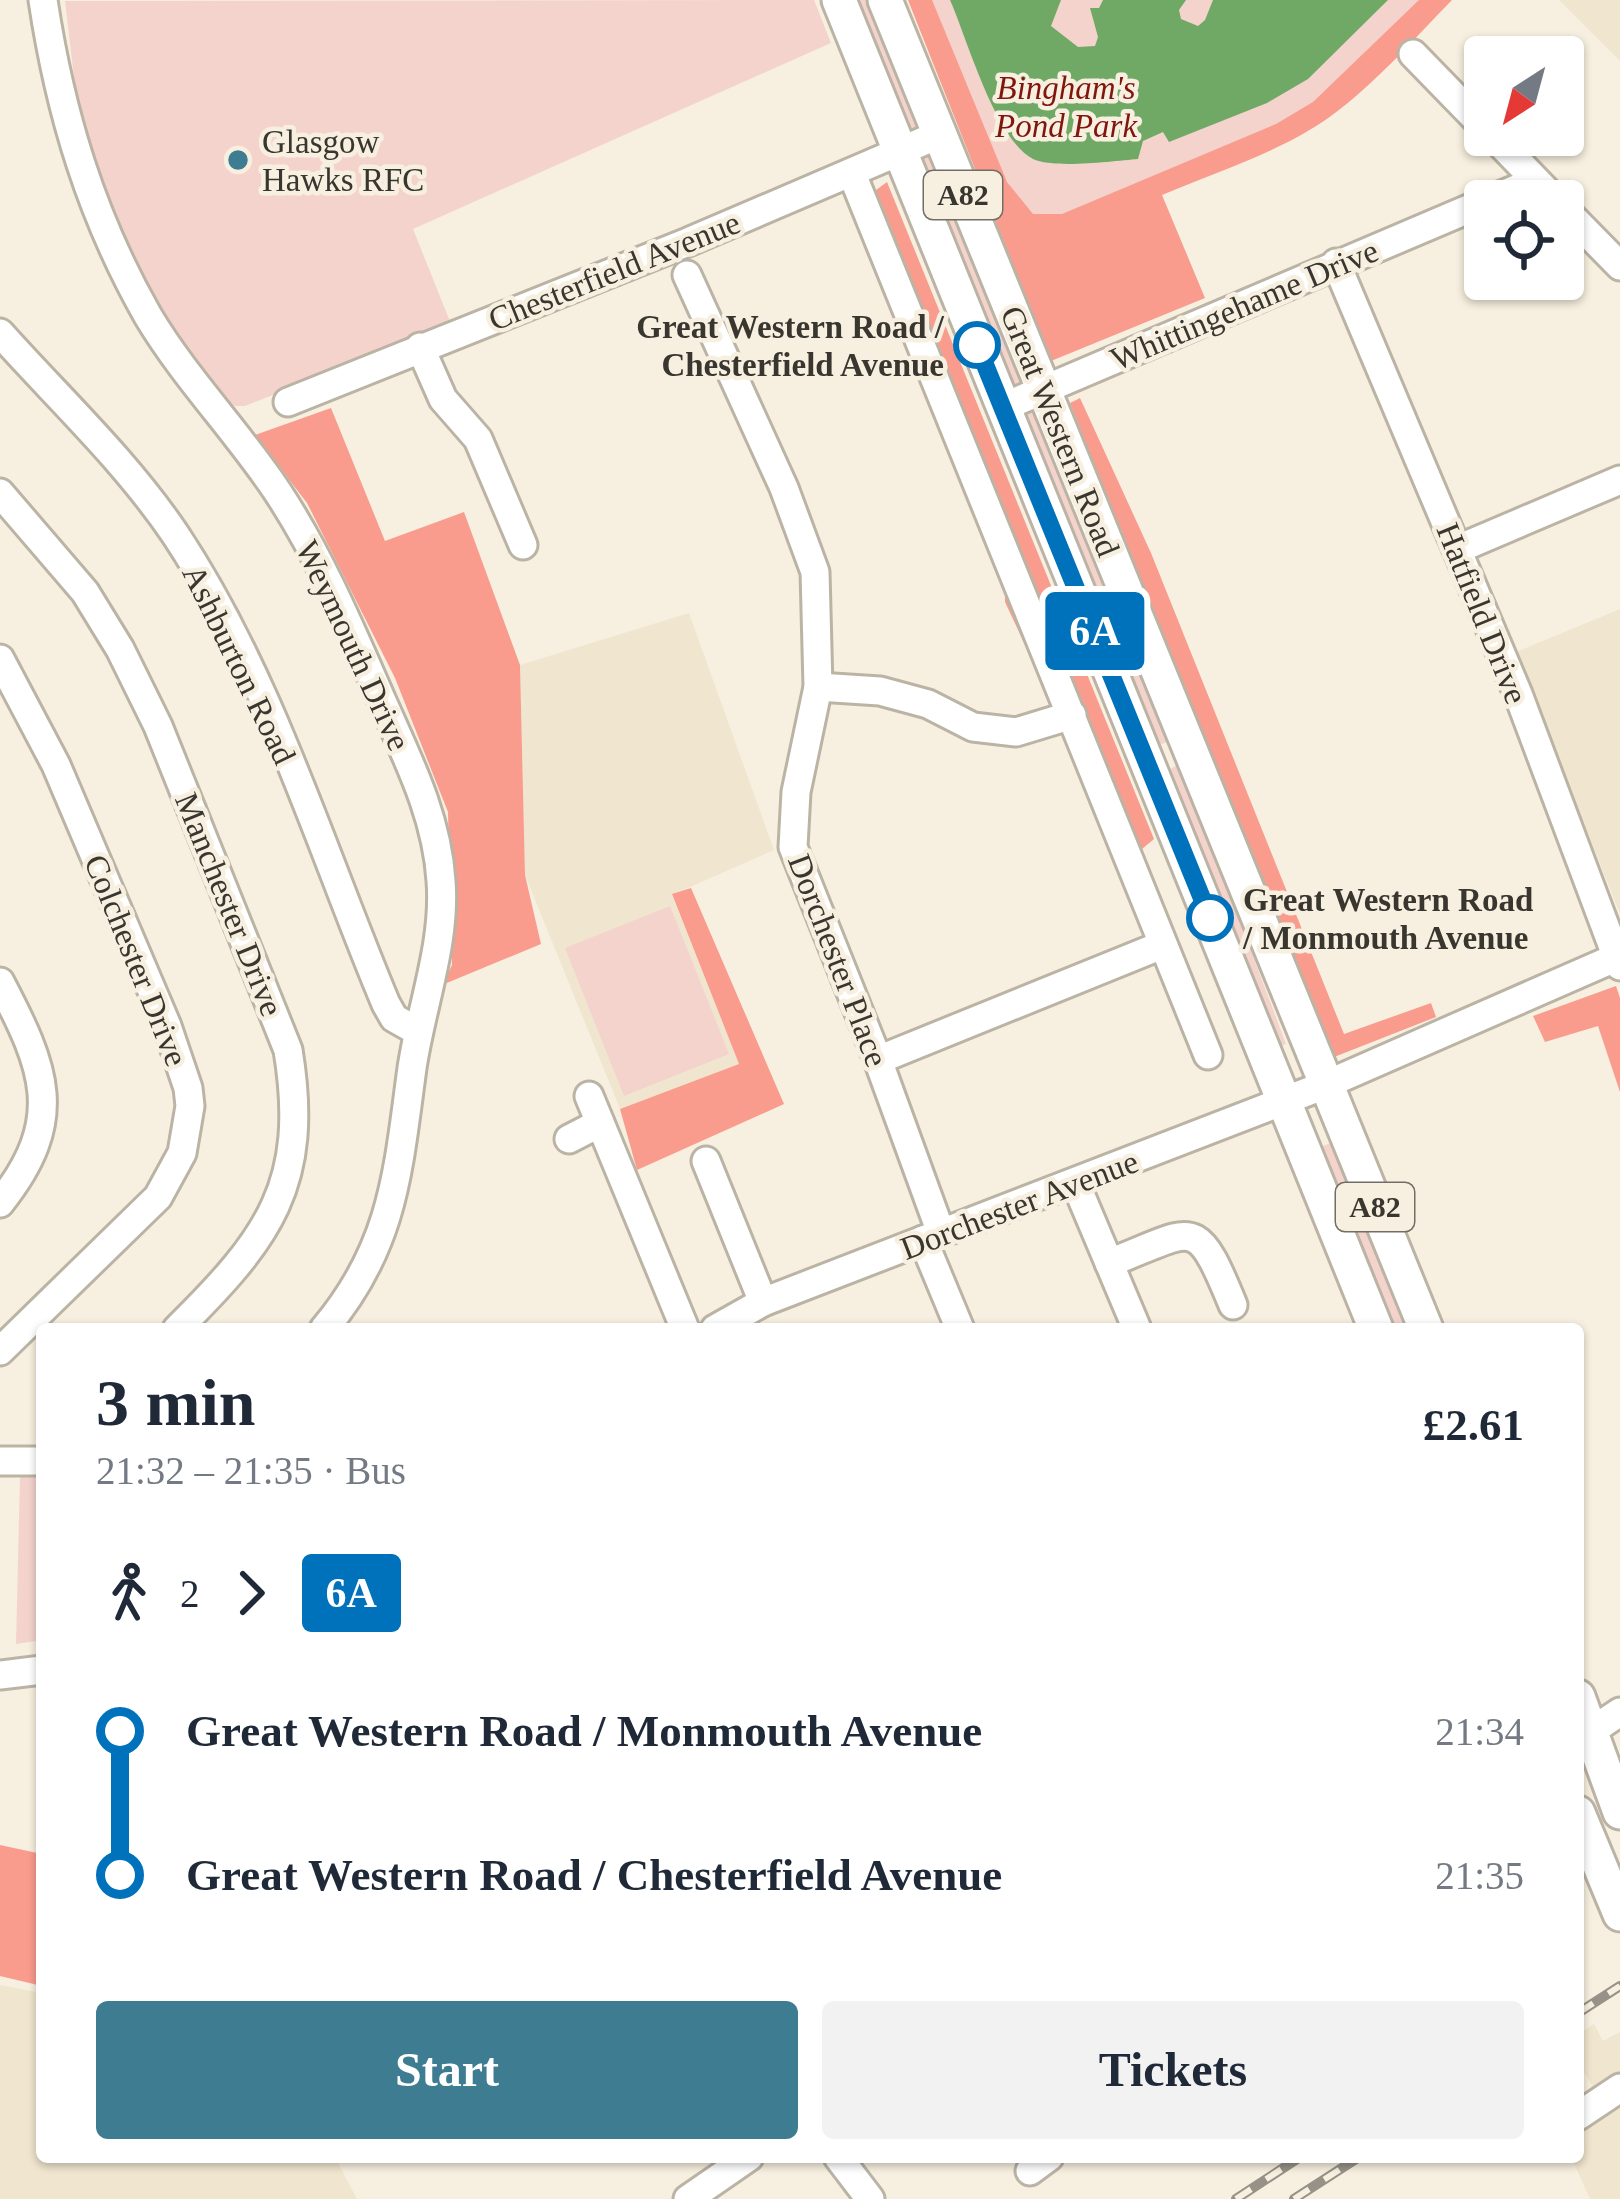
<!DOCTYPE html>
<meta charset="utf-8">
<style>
:root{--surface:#fff;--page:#f2f2f3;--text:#1f2937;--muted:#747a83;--accent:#3e7c92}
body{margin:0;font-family:"Times New Roman",serif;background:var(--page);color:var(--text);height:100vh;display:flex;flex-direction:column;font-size:45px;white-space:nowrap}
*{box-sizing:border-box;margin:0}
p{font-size:39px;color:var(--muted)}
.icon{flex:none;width:66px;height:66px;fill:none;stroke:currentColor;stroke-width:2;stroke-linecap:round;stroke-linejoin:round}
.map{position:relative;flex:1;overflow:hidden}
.panel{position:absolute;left:36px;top:1323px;width:1548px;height:840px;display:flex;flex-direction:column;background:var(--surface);border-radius:12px;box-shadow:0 3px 9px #0004}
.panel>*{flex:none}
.badge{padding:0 24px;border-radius:9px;font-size:42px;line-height:78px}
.needle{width:78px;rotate:216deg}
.controls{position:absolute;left:1464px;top:36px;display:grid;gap:24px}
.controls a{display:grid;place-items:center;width:120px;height:120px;border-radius:12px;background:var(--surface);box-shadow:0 3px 9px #0004;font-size:60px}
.map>.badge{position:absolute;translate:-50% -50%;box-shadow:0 0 0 6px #fff}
.legs{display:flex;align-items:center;gap:18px;height:132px;padding:0 60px;font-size:39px}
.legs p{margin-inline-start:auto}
.overview{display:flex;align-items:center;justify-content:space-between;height:204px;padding:0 60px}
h1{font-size:66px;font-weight:800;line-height:90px}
.button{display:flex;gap:24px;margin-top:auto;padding:24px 60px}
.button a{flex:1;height:138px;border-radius:12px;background:var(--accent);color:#fff;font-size:48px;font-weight:800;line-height:138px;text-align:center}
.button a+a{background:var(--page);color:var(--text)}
ul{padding:0 60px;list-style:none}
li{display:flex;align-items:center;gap:42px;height:144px;font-size:45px}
li i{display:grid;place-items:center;width:18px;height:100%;margin:0 15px;background:currentColor}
li i::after{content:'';width:30px;height:30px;margin:-15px;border:9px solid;border-radius:50%;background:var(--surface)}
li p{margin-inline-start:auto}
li:first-child i{background:linear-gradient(#0000 50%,currentColor 0)}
li:last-child i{background:linear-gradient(currentColor 50%,#0000 0)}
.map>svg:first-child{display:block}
.built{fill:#f0e5ce}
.green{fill:#f4d3cd}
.forest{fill:#f99c8e}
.water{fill:#70a965}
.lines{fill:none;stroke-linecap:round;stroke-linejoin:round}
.minor-casing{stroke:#bbb4a5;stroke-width:33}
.major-casing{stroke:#bbb4a5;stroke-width:39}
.minor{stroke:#fff;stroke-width:27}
.major{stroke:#fff;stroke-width:33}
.rail-casing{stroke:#979287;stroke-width:10}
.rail{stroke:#f7f0e0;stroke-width:6;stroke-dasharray:18;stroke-linecap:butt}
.line-1-casing{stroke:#fff;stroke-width:27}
.line-1{stroke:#0072bc;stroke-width:18}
.poi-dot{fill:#3e7c92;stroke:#f7f0e0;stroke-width:4.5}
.stop-1-dot{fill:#fff;stroke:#0072bc;stroke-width:6}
.labels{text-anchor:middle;stroke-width:9;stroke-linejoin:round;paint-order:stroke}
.shield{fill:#f7f0e0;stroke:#726e65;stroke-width:3}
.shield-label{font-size:30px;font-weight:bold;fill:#393630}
.park-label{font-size:33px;font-style:italic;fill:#81160e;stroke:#f7f0e0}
.poi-label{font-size:33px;fill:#393630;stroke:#f7f0e0;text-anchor:start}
.street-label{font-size:33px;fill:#393630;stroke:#f7f0e0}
.stop-label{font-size:33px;font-weight:bold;fill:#393630;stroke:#f7f0e0;text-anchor:end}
</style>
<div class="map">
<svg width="1620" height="2199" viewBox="0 0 1620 2199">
<rect width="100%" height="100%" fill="#f7f0e0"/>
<!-- built -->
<g class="built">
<path d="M1559,0H1620V61Z"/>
<path d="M1620,609V914L1516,652Z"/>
<path d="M689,613L774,850L672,895L739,1064L620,1109L525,875L520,665Z"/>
<path d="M0,1985L42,1993V2157H335L357,2199H0Z"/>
<path d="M1594,2024L1603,2041L1620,2032V2199H1590L1571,2157H1578V2125L1592,2085L1578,2063V2034Z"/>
</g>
<!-- green -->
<g class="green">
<path d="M814,0L831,43L413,229L451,324L245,406H235L224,399L171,335L121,243L77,103L65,1Z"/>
<path d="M851,0H875L925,127L906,136Z"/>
<path d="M911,0H1426L1313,116L1005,240Z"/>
<path d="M932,152L1026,383L1012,389L916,158Z"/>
<path d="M1035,408L1172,740L1157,746L1021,414Z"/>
<path d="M1181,763L1226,864L1247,940L1286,1044L1274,1048L1165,772Z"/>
<path d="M670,906L729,1054L624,1096L565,948Z"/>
<path d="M1335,1141L1414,1329H1389L1314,1150Z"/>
<path d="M20,1477H42V1640L16,1644Z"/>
</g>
<!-- forest -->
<g class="forest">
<path d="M908,0H932L1007,182L1033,214H1062L1276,124L1313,102L1419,0H1452C1413,40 1376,83 1331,116C1281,152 1218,171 1162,195L1205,298L1051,361Z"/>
<path d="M887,182L1154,839L1142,849L1103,811L1005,602L1004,528L872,193Z"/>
<path d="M1080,398L1151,553L1344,1034L1431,1003L1436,1017L1329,1059L1070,403Z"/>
<path d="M331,408L385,541L464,512L520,665L525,875L541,944L442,985L452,965L448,812L395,678L307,503L255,435Z"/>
<path d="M691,888L784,1104L637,1170L620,1109L739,1064L672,894Z"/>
<path d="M1616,986L1620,998V1092L1598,1026L1545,1042L1533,1016Z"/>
<path d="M0,1845L42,1854V1986L0,1976Z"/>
</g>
<!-- water -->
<path class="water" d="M950,0H1061L1051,26L1078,47L1095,46L1098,37L1090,8H1099L1103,0H1186L1179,10L1181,19L1198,26L1205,20L1213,0H1388L1308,79L1267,103L1169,142L1163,132L1143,141L1138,159C1114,161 1054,169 1033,159C995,139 968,41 950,0Z"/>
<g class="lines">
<defs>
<g id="minor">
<path d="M43,0C60,113 91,216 148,316C185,378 237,431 277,491C320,556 351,630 382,701C408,760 437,816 441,881C446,943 421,1007 412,1068C398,1171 394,1246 324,1329"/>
<path d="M1413,54L1485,128"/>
<path d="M1492,135L1556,201"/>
<path d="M852,174L1208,1055"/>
<path d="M1487,201L1536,181"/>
<path d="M1563,208L1620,266"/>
<path d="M1336,263L1518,694L1620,966"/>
<path d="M687,275L784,488L815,572L818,687L796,792L793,847L878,1060L941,1233"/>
<path d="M0,333C59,399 125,460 175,534C270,677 320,847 386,1004L394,1018L417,1031"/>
<path d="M420,347L443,399L478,439L523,545"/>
<path d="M288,402L688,242L938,135"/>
<path d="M1003,407L1485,202"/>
<path d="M0,493L85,592L120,649L158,726L288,1050C310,1184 269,1238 177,1329"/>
<path d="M1458,549L1620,480"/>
<path d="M0,659L56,765L167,1026L188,1088L190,1106L182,1153L158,1197L0,1351"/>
<path d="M818,687L880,691L928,704L973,727L1016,732L1072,715"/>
<path d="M0,982C45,1068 67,1119 0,1203"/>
<path d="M878,1060L1162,945"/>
<path d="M589,1096L685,1329"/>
<path d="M569,1139L600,1123"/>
<path d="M706,1161L763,1302"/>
<path d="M1075,1182L1137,1329"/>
<path d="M923,1240L960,1329"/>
<path d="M1109,1263C1195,1230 1195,1212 1233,1305"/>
<path d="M715,1329L763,1302L1325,1085L1617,957"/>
<path d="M0,1461H42"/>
<path d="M0,1675L42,1670"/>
<path d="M1578,1740L1620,1712"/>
<path d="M1578,2116L1620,2088"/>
<path d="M838,2157L870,2199"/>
<path d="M1030,2171L1049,2157"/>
<path d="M688,2199L749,2157"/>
</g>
<g id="major">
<path d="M839,0L1376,1329"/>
<path d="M885,0L1426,1329"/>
<path d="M1578,1697L1620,1812"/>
<path d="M1578,1813L1620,1914"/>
</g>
</defs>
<!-- minor casing -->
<use href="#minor" class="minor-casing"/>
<!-- major casing -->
<use href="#major" class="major-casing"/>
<!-- minor -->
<use href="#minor" class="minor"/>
<!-- major -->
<use href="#major" class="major"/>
<defs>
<g id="rail">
<path d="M1578,2013L1620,1986"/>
<path d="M1236,2199L1300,2157"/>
<path d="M1294,2199L1359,2157"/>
</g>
</defs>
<!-- rail casing -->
<use href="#rail" class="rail-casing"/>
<!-- rail -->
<use href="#rail" class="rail"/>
</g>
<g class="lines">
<defs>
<path id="line-1" d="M977,345L1210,918"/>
</defs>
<!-- line-1 casing -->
<use href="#line-1" class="line-1-casing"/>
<!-- line-1 -->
<use href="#line-1" class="line-1"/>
</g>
<!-- markers -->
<circle class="poi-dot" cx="238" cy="160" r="12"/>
<g class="stop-1-dot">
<circle cx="977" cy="345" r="21"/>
<circle cx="1210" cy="918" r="21"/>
</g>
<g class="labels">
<!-- shield labels -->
<g class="shield">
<rect x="924" y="171" width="78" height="48" rx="9"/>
<rect x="1336" y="1183" width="78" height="48" rx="9"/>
</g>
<g class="shield-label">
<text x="963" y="205">A82</text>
<text x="1375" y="1217">A82</text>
</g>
<!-- park labels -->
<g class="park-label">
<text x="1066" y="99">Bingham's<tspan x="1066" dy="38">Pond Park</tspan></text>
</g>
<!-- poi labels -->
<g class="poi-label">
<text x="262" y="153">Glasgow<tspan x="262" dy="38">Hawks RFC</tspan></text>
</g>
<!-- street labels -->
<g class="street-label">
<text transform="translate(614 270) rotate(-22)" y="12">Chesterfield Avenue</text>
<text transform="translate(1244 304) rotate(-23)" y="12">Whittingehame Drive</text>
<text transform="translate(1061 431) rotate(68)" y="12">Great Western Road</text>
<text transform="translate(1483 613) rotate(68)" y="12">Hatfield Drive</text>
<text transform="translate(354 645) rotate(65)" y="12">Weymouth Drive</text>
<text transform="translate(240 664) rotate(64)" y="12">Ashburton Road</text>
<text transform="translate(230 904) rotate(68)" y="12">Manchester Drive</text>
<text transform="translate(137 960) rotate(68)" y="12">Colchester Drive</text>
<text transform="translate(839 960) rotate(69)" y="12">Dorchester Place</text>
<text transform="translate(1019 1204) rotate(-21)" y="12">Dorchester Avenue</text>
</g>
<!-- stop labels -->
<g class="stop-label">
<text x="944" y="338">Great Western Road /<tspan x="944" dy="38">Chesterfield Avenue</tspan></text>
<text x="1243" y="911" text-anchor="start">Great Western Road<tspan x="1243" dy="38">/ Monmouth Avenue</tspan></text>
</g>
</g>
</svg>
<div class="controls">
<a><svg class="needle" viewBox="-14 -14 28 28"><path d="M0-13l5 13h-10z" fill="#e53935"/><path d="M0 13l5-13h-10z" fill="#747a83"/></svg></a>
<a><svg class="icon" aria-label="locate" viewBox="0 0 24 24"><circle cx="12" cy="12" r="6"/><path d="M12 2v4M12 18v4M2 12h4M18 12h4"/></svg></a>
</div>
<b class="badge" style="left:1095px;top:631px;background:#0072bc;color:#fff">6A</b>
<section class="panel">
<div class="overview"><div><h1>3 min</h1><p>21:32 – 21:35 · Bus</p></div><b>£2.61</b></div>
<div class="legs"><svg class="icon" aria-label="walk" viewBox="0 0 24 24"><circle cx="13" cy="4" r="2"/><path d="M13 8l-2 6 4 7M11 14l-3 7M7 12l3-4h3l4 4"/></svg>2<svg class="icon" aria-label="forward" viewBox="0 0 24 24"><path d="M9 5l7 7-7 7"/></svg><b class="badge" style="background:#0072bc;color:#fff">6A</b></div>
<ul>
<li><i style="color:#0072bc"></i><b>Great Western Road / Monmouth Avenue</b><p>21:34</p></li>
<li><i style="color:#0072bc"></i><b>Great Western Road / Chesterfield Avenue</b><p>21:35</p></li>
</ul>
<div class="button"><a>Start</a><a>Tickets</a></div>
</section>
</div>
